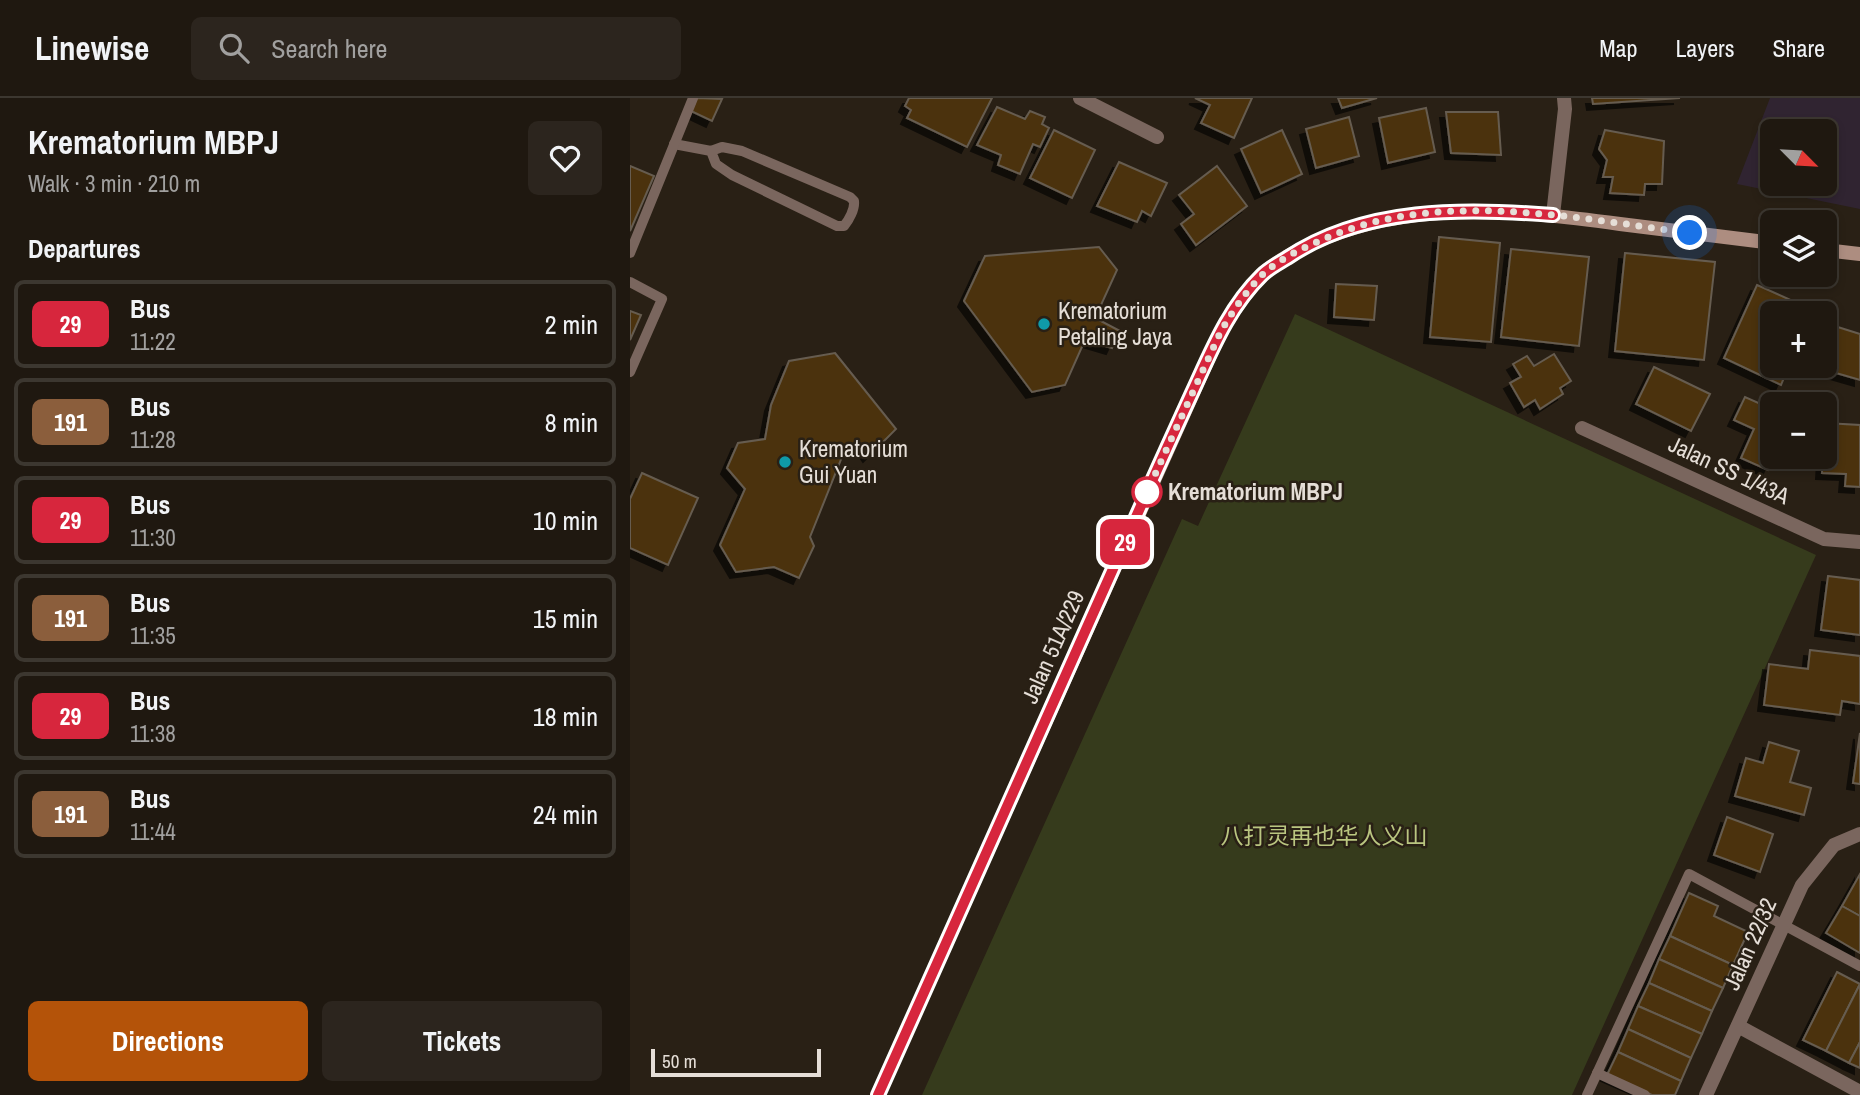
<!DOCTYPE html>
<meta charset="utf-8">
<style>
:root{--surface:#1f1810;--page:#2c251e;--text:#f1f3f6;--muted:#a1a09f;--line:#3c3730;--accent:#b45309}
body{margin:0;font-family:"Archivo Narrow","Noto Sans SC",sans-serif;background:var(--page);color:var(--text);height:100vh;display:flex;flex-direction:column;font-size:26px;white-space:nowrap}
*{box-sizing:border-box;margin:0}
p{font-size:23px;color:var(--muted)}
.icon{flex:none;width:38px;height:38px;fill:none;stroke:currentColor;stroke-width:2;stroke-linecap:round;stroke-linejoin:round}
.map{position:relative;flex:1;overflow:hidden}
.drawer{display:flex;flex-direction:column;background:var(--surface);width:630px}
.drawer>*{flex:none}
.badge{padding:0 14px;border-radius:10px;font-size:24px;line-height:46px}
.needle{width:46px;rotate:114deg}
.buttons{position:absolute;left:1130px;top:21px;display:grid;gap:14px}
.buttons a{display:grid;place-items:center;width:77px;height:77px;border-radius:10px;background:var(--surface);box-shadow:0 4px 10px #0003,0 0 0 2px var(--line);font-size:35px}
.scale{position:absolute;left:21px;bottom:18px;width:170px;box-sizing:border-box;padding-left:7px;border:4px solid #e5ded7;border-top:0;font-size:19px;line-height:24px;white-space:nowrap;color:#e5ded7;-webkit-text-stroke:5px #292015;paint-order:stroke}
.you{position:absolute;width:35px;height:35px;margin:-18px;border:5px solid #fff;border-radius:50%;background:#1a73e8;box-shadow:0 0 0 10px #1a73e833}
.map>.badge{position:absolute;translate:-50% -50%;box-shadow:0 0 0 4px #fff}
h2{padding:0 28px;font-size:26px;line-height:63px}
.round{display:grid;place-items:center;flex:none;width:74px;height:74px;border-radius:10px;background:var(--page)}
.overview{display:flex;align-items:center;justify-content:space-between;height:119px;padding:0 28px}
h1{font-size:33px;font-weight:800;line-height:52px}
.primary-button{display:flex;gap:14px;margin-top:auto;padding:14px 28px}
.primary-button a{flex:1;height:80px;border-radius:10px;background:var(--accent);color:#fff;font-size:28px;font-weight:800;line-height:80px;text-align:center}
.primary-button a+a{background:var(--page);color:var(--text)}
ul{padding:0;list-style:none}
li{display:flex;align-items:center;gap:21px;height:88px;margin:0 14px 10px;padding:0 14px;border:4px solid var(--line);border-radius:10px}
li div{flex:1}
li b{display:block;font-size:26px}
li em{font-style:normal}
li .badge{min-width:77px;font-weight:700;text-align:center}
header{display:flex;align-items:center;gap:42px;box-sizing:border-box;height:98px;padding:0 35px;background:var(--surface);border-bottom:2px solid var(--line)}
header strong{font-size:33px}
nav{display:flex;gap:38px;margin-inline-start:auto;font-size:24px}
.search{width:490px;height:63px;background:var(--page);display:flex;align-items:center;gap:18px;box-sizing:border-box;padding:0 24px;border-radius:10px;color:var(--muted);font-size:26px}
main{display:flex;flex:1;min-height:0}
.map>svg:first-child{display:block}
.education{fill:#302431;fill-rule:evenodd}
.green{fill:#363b1c}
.building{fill:#4c330c;stroke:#665c50;stroke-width:2;filter:url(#shadow)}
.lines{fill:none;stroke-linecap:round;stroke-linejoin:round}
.lane{stroke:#7a665e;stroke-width:10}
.street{stroke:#7a665e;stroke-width:14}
.secondary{stroke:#ad8d80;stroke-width:14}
.line-casing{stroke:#fff;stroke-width:16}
.line{stroke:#d7263d;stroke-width:10}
.walk{stroke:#e5ded7;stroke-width:7;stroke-dasharray:0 12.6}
.culture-dot{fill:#0f9aa8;stroke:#292015;stroke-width:2.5}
.stop-dot{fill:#fff;stroke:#d7263d;stroke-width:3.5}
.labels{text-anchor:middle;stroke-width:5;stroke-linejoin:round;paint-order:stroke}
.poi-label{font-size:23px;fill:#e5ded7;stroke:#292015;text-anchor:start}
.street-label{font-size:23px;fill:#e5ded7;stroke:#292015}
.stop-label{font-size:23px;font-weight:bold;fill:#e5ded7;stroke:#292015;text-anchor:start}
.park-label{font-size:23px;fill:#bac680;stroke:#292015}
</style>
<header>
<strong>Linewise</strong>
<div class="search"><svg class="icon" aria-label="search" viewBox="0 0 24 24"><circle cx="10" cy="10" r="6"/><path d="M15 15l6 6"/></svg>Search here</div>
<nav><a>Map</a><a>Layers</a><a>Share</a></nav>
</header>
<main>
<section class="drawer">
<div class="overview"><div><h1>Krematorium MBPJ</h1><p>Walk · 3 min · 210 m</p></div><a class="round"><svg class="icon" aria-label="heart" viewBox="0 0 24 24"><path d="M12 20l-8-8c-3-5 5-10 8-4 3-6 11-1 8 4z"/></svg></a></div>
<h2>Departures</h2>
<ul>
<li><span class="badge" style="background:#d7263d;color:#fff">29</span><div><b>Bus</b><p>11:22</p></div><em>2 min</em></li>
<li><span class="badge" style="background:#8b5e3c;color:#fff">191</span><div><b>Bus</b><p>11:28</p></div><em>8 min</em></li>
<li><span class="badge" style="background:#d7263d;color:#fff">29</span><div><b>Bus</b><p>11:30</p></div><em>10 min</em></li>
<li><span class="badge" style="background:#8b5e3c;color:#fff">191</span><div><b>Bus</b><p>11:35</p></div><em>15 min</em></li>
<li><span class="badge" style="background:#d7263d;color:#fff">29</span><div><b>Bus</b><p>11:38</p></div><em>18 min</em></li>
<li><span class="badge" style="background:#8b5e3c;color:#fff">191</span><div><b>Bus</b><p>11:44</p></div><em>24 min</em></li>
</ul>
<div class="primary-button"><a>Directions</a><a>Tickets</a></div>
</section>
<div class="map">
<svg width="1230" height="997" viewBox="0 0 1230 997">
<defs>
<filter id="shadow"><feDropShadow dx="-6" dy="6" stdDeviation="0" flood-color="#0009"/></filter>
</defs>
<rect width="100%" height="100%" fill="#292015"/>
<!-- education -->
<path class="education" d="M1140,0H1230V111L1107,86ZM1143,33H1195V86H1143Z"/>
<!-- green -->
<path class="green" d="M665,216L1186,457L942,997H292L552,421L568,428Z"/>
<!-- building -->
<g class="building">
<path d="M67,0L92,1L82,23L61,13Z"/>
<path d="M279,0H362L337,49L277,20L281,12L275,8Z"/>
<path d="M565,0H622L604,40L571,25L580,7Z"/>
<path d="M708,0H747L712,10Z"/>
<path d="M962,0H1050L963,6Z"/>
<path d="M367,9L395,21L400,13L415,19L412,26L419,30L410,49L403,46L390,76L368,67L371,57L347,47Z"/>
<path d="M796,10L805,54L758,65L749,20Z"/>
<path d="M816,14H868L871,57L821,55Z"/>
<path d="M719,19L729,58L686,70L676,31Z"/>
<path d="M424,32L465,52L442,100L400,80Z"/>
<path d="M652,32L672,76L631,95L611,51Z"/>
<path d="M975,32L1034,43L1032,86H1015L1014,97L980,95L983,79H973L977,62L969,51Z"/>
<path d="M489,64L537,85L521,118L512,113L507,124L467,108Z"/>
<path d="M0,68L24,78L0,133Z"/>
<path d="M587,68L617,108L566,147L551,126L564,116L549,97Z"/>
<path d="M809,139L870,145L861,244L800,239Z"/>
<path d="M469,149L487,172L465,220L490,233L482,250L455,242L435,287L402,294L334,203L355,158Z"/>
<path d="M881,151L959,159L949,248L871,239Z"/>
<path d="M995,155L1085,164L1074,262L985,253Z"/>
<path d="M706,186L747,188L744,222L704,219Z"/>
<path d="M1127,187L1185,213L1184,215H1143V268H1159L1151,287L1094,260Z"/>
<path d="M0,213L11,217L0,242Z"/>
<path d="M1195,225L1230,236V282L1182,268H1195Z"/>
<path d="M205,255L266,331L239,358L230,345L214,354L180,439L184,448L169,480L144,469L106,474L90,447L115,391L97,370L108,345L135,341L141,307L159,263Z"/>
<path d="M924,256L941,283L930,290L933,296L910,311L905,302L894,309L880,285L891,279L883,266L897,258L904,268Z"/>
<path d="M1024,269L1080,296L1061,333L1006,306Z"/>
<path d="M1140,298L1158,306H1143L1144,359L1138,372L1111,360L1124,331L1104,322L1115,299L1135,308Z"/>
<path d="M1195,325L1230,327V389L1215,388L1216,376L1192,375L1193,359H1195Z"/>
<path d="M12,375L68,400L38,467L0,450V401Z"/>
<path d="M1198,478L1230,482V537L1191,532Z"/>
<path d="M1180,552L1230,558V606L1212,603L1210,617L1134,607L1139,566L1178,571Z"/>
<path d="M1230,635V686L1223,685Z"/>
<path d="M1139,644L1169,653L1160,684L1181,690L1174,717L1105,698L1116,660L1133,665Z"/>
<path d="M1097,719L1143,736L1130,774L1084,757Z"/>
<path d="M1230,776V818L1212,808Z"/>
<path d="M1059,795L1088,808L1084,818L1118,834L1103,867L1040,838Z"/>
<path d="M1212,808L1230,818V855L1196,835Z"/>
<path d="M1040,838L1103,867L1093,890L1029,861Z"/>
<path d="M1029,861L1093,890L1082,913L1019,885Z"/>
<path d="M1207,874L1230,886L1196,953L1173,942Z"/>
<path d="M1019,885L1082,913L1072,936L1008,908Z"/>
<path d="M1230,886V944L1219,965L1196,953Z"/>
<path d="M1008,908L1072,936L1061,960L998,931Z"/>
<path d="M998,931L1061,960L1051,983L988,954Z"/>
<path d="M1230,944V970L1219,965Z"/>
<path d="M988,954L1051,983L1045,997H1022L977,977Z"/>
</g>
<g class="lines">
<!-- lane -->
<g class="lane">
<path d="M44,46L81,53L92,49L112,53L220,99L224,103C225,111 219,122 214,128H207L102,77L86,66L81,53"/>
<path d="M0,155L63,0"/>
<path d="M0,184L32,201L0,274"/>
<path d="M967,975L1015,997"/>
<path d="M957,997L1059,776L1230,868"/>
</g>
<!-- street -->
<g class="street">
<path d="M450,0L527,39"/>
<path d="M923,117L935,11L934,0"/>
<path d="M952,330L1194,441L1230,444"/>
<path d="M1108,928L1230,994"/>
<path d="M1076,997L1172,787L1204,747L1230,736"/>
</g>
<!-- secondary -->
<g class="secondary">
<path d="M1195,152L1230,156"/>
<path d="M248,997L591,233C603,213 616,194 632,177C645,164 665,154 681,146C779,101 886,112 990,126C1041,132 1092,139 1143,145"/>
</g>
</g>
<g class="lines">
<defs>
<path id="line" d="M248,997C332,810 415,623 499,435C519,389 540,343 561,297C581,254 598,210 632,177C639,170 649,165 657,160C734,108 835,110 923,117"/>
</defs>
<!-- line casing -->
<use href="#line" class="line-casing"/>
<!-- line -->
<use href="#line" class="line"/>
<!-- walk -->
<path class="walk" d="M517,394L516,396L591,233C603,213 616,193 632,177C647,163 668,152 687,144C803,90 938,119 1060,135"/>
</g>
<!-- markers -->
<g class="culture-dot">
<circle cx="414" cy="226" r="7"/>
<circle cx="155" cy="364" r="7"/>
</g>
<circle class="stop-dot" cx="517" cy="394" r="14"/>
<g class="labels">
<!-- poi labels -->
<g class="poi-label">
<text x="428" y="221">Krematorium<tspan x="428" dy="26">Petaling Jaya</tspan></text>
<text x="169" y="359">Krematorium<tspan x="169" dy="26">Gui Yuan</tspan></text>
</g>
<!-- street labels -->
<g class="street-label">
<text transform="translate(1099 372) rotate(25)" y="8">Jalan SS 1/43A</text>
<text transform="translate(423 549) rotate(-66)" y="8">Jalan 51A/229</text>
<text transform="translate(1120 846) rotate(-66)" y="8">Jalan 22/32</text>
</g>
<!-- stop labels -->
<g class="stop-label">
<text x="538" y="402">Krematorium MBPJ</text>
</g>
<!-- park labels -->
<g class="park-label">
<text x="694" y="746">八打灵再也华人义山</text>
</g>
</g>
</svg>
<div class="buttons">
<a><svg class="needle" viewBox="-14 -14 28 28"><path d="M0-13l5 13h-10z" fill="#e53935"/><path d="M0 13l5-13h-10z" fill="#a1a09f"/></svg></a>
<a><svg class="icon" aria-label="layers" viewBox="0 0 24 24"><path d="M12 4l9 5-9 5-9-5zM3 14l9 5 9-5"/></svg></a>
<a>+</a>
<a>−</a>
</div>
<div class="scale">50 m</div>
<div class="you" style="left:1060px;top:135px"></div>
<b class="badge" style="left:495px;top:444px;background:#d7263d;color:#fff">29</b>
</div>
</main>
